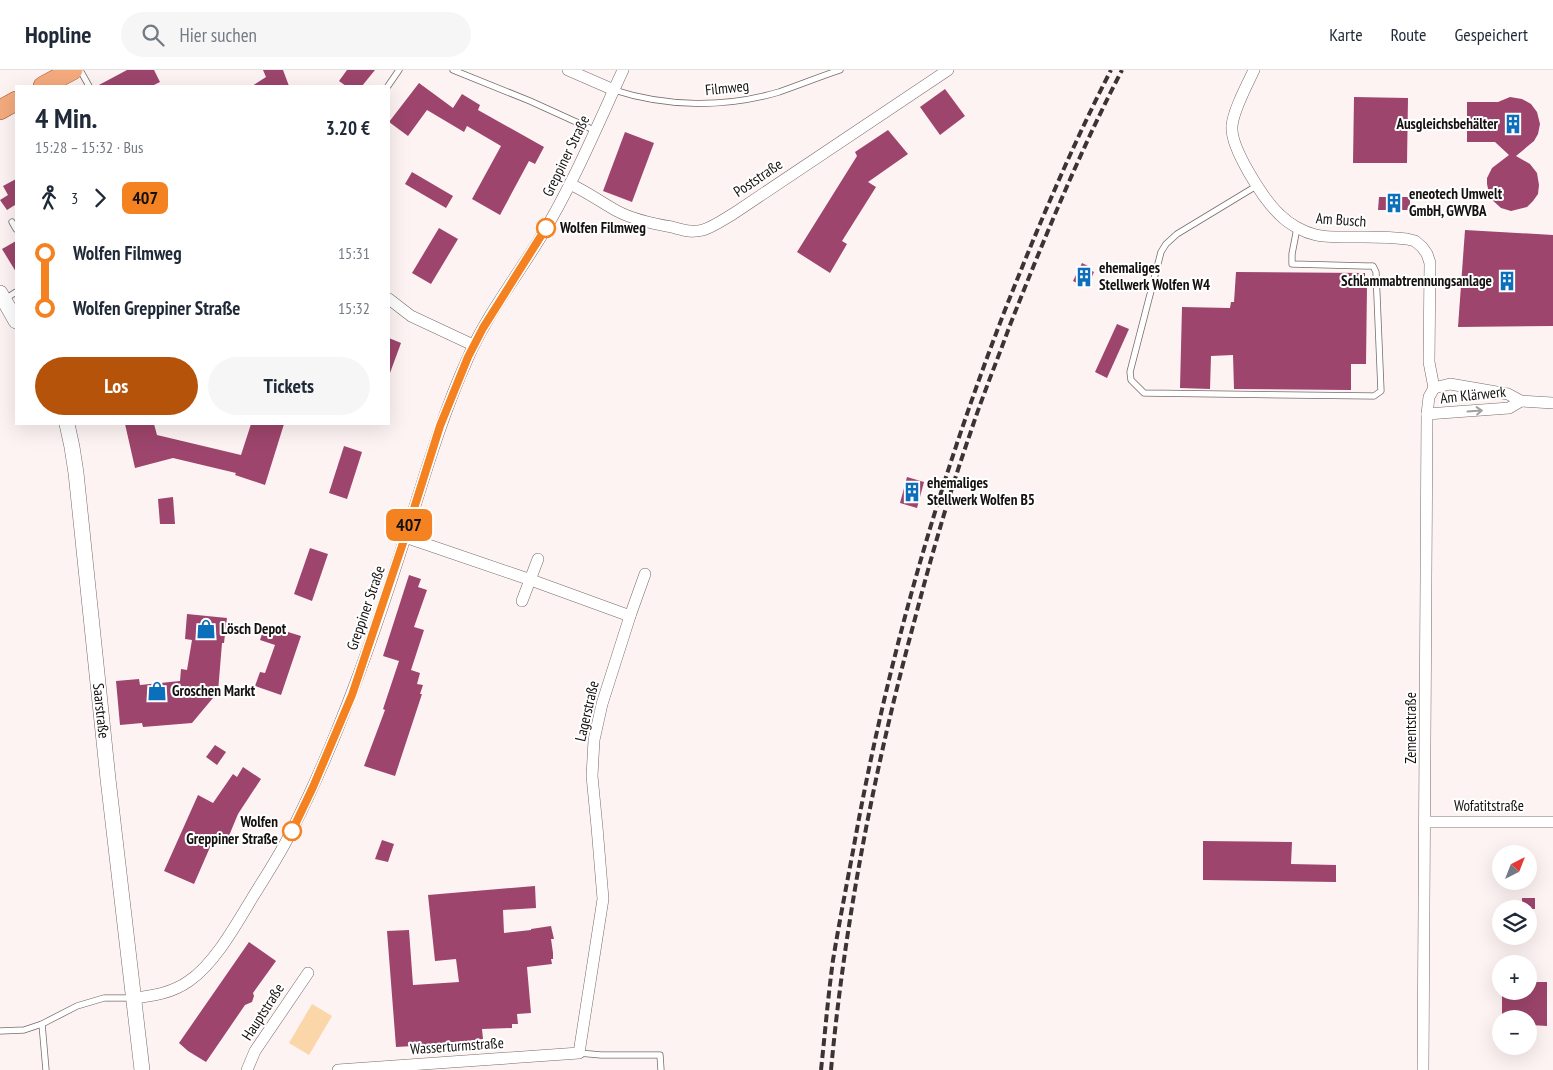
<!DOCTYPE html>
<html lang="de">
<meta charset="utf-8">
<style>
:root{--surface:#fff;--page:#f6f6f7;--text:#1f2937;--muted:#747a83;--line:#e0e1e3;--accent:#b45309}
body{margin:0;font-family:"PT Sans Narrow",sans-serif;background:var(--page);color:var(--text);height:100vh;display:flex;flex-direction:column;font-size:19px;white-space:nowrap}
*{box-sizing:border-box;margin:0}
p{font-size:16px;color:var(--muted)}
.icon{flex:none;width:28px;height:28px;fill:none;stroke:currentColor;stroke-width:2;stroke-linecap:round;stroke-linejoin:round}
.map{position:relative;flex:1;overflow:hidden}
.panel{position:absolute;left:15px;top:15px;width:375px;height:340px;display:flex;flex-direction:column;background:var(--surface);border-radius:0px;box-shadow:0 5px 20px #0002}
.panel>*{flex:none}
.badge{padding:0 10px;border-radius:8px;font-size:18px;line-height:32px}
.needle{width:32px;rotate:42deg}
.tools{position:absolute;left:1492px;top:775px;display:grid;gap:10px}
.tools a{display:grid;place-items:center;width:45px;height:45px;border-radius:50%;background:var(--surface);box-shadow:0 5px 20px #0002;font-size:25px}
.map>.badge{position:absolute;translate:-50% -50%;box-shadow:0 0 0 2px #fff}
.legs{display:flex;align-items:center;gap:8px;height:55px;padding:0 20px;font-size:16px}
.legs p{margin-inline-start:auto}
.headline{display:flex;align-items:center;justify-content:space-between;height:85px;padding:0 20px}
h1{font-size:28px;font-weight:800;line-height:38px}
.cta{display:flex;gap:10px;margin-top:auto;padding:10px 20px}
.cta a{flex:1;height:58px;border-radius:30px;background:var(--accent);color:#fff;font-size:20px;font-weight:800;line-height:58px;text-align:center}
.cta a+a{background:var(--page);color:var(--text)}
ul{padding:0 20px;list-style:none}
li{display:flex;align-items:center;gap:18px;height:55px;font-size:19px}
li i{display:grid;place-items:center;width:8px;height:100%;margin:0 6px;background:currentColor}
li i::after{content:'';width:12px;height:12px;margin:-6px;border:4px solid;border-radius:50%;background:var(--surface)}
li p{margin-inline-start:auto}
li:first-child i{background:linear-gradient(#0000 50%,currentColor 0)}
li:last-child i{background:linear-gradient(currentColor 50%,#0000 0)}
header{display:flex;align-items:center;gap:30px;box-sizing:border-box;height:70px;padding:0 25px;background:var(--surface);border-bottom:1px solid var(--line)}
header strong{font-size:24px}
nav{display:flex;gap:28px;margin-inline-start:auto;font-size:18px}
.search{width:350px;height:45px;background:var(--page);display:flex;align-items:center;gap:12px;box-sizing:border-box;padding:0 18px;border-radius:28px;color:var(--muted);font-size:19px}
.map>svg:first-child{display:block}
.green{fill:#fad6a9}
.building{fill:#9d456c}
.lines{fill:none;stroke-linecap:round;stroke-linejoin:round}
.service-casing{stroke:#766b6a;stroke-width:7}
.minor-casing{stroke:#766b6a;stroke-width:12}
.tertiary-casing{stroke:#766b6a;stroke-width:16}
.primary-casing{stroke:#a14f1f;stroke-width:20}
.service{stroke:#fff;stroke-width:5.5}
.minor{stroke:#fff;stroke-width:11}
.tertiary{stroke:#fff;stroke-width:15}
.primary{stroke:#f4aa7d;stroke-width:19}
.rail{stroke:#3a3434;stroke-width:4;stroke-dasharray:8 4;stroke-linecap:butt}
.oneway{stroke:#a2a0a0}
.line-1-casing{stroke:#fff;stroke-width:11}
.line-1{stroke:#f58220;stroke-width:8}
.stop-1-dot{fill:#fff;stroke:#f58220;stroke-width:2.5}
.labels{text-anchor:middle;stroke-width:4;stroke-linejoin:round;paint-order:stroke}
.street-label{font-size:15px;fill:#161111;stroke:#fff}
.poi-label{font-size:15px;font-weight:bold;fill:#161111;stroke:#fff;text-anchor:start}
.stop-label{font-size:15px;font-weight:bold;fill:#161111;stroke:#fff;text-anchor:start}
</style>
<header>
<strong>Hopline</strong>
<div class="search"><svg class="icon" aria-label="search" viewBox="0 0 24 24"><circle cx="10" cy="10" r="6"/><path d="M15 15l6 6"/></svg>Hier suchen</div>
<nav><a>Karte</a><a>Route</a><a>Gespeichert</a></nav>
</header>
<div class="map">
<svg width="1553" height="1000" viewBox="0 0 1553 1000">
<rect width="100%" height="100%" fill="#fef3f3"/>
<!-- green -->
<path class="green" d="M312,934L332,946L309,985L289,973Z"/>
<!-- building -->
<g class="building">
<path d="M127,0H154L160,12L152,16H97Z"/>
<path d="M263,0H283L289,16H252L266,7Z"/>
<path d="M347,0H375L362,16H346L339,11Z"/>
<path d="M419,13L453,38L462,24L480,35L478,40L544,77L535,94L529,91L500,145L472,129L501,76L467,56L464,62L427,40L408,66L389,52Z"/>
<path d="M945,19L965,46L940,65L920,37Z"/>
<path d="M1354,27L1408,28L1407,93H1353Z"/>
<path d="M1510,27L1522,29L1531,34L1537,42L1540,54L1538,64L1534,71L1516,86L1530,94L1537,103L1539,115L1538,124L1533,131L1527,137L1511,141L1501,138L1490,128L1487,114V108L1492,98L1509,85L1495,72H1467V32H1498Z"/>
<path d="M888,60L908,84L868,112L876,117L842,171L847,174L830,203L797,182L857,86L855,82Z"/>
<path d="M625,62L654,73L632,132L603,121Z"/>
<path d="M412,102L453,126L446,138L405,114Z"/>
<path d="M16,109V137L15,135L7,140L0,130L8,125L3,116Z"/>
<path d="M1379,127H1410V140H1378Z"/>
<path d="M439,158L458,169L431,214L412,203Z"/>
<path d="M1465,160L1553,165V256L1458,257Z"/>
<path d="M16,171V202L2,179Z"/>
<path d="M1082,193L1092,198L1090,200L1094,202L1087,218L1073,211Z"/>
<path d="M1236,202L1365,203V216H1367L1366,294H1351V320L1234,319L1233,285L1211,286L1210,319L1180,318L1182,237L1230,238L1231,232H1234Z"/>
<path d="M1117,254L1129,259L1107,308L1095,302Z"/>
<path d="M389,268L401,273L390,303H389Z"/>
<path d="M125,354H154L157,365L241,385L251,354H284L265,415L235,405L236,403L173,388L135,398Z"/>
<path d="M344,376L362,382L347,429L329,423Z"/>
<path d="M907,407L924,412L917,438L900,433Z"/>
<path d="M173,427L175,454H160L158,429Z"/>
<path d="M310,478L328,484L312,531L294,524Z"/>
<path d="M409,505L421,509L418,517L427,520L414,557L424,560L411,600L420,603L417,614L423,615L420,624H422L395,706L364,696L385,640L383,639L399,591L383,586Z"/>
<path d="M187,544L227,548L224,573H222L218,622L192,653L143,657L142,653L120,655L116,611L139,609L140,615L180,611L181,599L187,600L192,570L185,569Z"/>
<path d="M265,555L301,566L281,625L255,616L260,602L265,603L275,575L260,570Z"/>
<path d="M215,675L226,682L217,695L206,687Z"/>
<path d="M243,697L261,709L238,744L226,773L214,768L194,814L164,801L198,725L213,733L233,704L237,707Z"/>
<path d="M382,770L394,774L388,792L375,789Z"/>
<path d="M1203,771L1292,772L1291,794L1336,795V812L1203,810Z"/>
<path d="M535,816L536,838L503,840L504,863L531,860V859L551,856L554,869H551L553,883V889H551L552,894L527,897L531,943L517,944L518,954H512V958L482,959L483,969L450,973L451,977L431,978V975L396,977L387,861L409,860L413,915L459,912L456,889L435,891L428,825Z"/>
<rect x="1522" y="828" width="13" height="11"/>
<path d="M249,872L276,891L253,923L254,926L252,932L245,935L206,992L188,981L179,973Z"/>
<path d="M1532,912H1547V956L1531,955V949H1502V921H1532Z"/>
</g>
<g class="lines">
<defs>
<g id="service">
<path d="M80,0L89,16"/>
<path d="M453,0L530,31L596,61"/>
<path d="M388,16L399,0"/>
<path d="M614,20C666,37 725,38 779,22C799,15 819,7 840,0"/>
<path d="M1258,115L1177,164L1166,174L1161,182L1130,302L1131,310L1144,323L1374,326L1381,321L1376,202L1373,196H1366L1292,194V184L1297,158"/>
<path d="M12,152L16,159"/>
<path d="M5,229L16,222"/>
<path d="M0,961L24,960L42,954"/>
<path d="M579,983L601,985H660L661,1000"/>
<path d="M46,1000L42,954L77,936L104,928H133"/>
</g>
<g id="minor">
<path d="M568,0L614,20"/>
<path d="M1254,0C1247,15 1233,41 1232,56C1230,78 1264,130 1280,145C1289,154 1303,162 1316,165C1325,167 1334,167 1343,167C1364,167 1386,166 1407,169L1415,171L1422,177L1427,184L1430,193L1429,292L1434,318"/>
<path d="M570,114C587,122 601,132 617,141C634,150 654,154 672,157C682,160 692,163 703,160C713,157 723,150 733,144L948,0"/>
<path d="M389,229L411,246L473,275"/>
<path d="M1434,318L1450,314L1508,324L1521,331L1553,333"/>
<path d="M1427,344L1509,338L1521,331"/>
<path d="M522,531L538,489"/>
<path d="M630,546L645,504"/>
<path d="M1425,752H1553"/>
<path d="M133,928C153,926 172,923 189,911C216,892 237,853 254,825C267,804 281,783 292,760C339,667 373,568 405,468C424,408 441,348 467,290C485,247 518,205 542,165C574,112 597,56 623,0"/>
<path d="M247,1000L255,981L308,903"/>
<path d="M338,1000L579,983L603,829L597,757L592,706L594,670L602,634L630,546L531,510L405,467"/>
<path d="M1423,1000L1427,344L1429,327L1434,318"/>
</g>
<g id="tertiary">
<path d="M0,223L16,251"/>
<path id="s1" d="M67,354L72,377L76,403L108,709L142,1000"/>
</g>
<g id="primary">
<path d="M43,16L73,0"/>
<path d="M0,40L16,31"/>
</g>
</defs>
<!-- service casing -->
<use href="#service" class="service-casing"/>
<!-- minor casing -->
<use href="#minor" class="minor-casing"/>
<!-- tertiary casing -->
<use href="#tertiary" class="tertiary-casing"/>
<!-- primary casing -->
<use href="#primary" class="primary-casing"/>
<!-- service -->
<use href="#service" class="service"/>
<!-- minor -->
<use href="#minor" class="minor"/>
<!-- tertiary -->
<use href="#tertiary" class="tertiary"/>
<!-- primary -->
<use href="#primary" class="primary"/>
<!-- rail -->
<g class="rail">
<path d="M821,1000C825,963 828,927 833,890C839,854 846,818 853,781C886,596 937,416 1005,240C1037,159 1071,78 1111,0"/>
<path d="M831,1000C845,850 874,701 913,556C930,491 948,427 970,364C982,327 997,291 1010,255C1044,169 1079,83 1122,0"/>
</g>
</g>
<!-- one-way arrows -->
<defs><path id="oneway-shaft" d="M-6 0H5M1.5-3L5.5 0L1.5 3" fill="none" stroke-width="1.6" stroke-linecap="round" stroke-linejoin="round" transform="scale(1.25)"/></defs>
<use class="oneway" href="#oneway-shaft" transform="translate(1475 341) rotate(-4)"/>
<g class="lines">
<defs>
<path id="line-1" d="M292,761L313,717L352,625L405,467L440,356L468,287L483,258L546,158"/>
</defs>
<!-- line-1 casing -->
<use href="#line-1" class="line-1-casing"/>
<!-- line-1 -->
<use href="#line-1" class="line-1"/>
</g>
<!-- icons -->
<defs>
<symbol id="building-bare" viewBox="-9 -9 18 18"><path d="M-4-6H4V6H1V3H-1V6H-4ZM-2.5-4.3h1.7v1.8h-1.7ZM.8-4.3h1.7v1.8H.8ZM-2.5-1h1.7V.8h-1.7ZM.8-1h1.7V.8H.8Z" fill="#0c6fbb" stroke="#fff" stroke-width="2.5" paint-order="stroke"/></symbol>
<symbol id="shop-bare" viewBox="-9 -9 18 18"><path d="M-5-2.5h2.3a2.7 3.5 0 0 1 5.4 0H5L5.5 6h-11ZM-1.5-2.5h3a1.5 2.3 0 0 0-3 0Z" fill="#0c6fbb" stroke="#fff" stroke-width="2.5" paint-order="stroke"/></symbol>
</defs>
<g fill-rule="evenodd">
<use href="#building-bare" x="1499" y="40" width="28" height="28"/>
<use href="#building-bare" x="1380" y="119" width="28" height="28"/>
<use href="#building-bare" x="1070" y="193" width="28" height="28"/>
<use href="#building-bare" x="1493" y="197" width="28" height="28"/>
<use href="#building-bare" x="898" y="408" width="28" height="28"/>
<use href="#shop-bare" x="192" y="545" width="28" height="28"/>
<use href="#shop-bare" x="143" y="607" width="28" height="28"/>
</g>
<!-- markers -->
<g class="stop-1-dot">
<circle cx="546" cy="158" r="9"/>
<circle cx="292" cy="761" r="9"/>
</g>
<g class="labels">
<!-- street labels -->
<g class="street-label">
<text transform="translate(727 18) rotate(-6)" y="5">Filmweg</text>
<text transform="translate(566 86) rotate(-64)" y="5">Greppiner Straße</text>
<text transform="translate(758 108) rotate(-34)" y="5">Poststraße</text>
<text transform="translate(1341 150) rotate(4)" y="5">Am Busch</text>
<text transform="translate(1473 325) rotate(-6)" y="5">Am Klärwerk</text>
<text transform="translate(366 538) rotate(-71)" y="5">Greppiner Straße</text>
<text dy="5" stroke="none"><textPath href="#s1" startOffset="289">Saarstraße</textPath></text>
<text transform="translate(587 641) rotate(-77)" y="5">Lagerstraße</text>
<text transform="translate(1411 658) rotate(-90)" y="5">Zementstraße</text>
<text x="1489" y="741">Wofatitstraße</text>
<text transform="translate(263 942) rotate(-57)" y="5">Hauptstraße</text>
<text transform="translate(457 976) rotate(-4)" y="5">Wasserturmstraße</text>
</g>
<!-- poi labels -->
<g class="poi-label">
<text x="1498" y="59" text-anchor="end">Ausgleichsbehälter</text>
<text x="1409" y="129">eneotech Umwelt<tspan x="1409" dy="17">GmbH, GWVBA</tspan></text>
<text x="1099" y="203">ehemaliges<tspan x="1099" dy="17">Stellwerk Wolfen W4</tspan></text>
<text x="1492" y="216" text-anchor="end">Schlammabtrennungsanlage</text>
<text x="927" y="418">ehemaliges<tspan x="927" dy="17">Stellwerk Wolfen B5</tspan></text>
<text x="221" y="564">Lösch Depot</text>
<text x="172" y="626">Groschen Markt</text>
</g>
<!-- stop labels -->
<g class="stop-label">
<text x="560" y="163">Wolfen Filmweg</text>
<text x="278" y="757" text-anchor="end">Wolfen<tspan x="278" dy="17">Greppiner Straße</tspan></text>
</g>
</g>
</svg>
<div class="tools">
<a><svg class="needle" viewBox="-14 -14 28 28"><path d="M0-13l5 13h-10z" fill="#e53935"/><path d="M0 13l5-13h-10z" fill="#747a83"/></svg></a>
<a><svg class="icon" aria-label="layers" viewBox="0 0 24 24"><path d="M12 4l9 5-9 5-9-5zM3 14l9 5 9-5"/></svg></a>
<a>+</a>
<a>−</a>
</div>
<b class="badge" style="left:409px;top:455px;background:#f58220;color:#111">407</b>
<section class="panel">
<div class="headline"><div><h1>4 Min.</h1><p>15:28 – 15:32 · Bus</p></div><b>3.20 €</b></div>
<div class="legs"><svg class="icon" aria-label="walk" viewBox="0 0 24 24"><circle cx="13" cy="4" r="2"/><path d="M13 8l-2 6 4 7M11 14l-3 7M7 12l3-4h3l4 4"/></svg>3<svg class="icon" aria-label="forward" viewBox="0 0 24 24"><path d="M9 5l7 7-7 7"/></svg><b class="badge" style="background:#f58220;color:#111">407</b></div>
<ul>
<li><i style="color:#f58220"></i><b>Wolfen Filmweg</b><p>15:31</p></li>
<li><i style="color:#f58220"></i><b>Wolfen Greppiner Straße</b><p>15:32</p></li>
</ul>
<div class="cta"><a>Los</a><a>Tickets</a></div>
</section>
</div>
